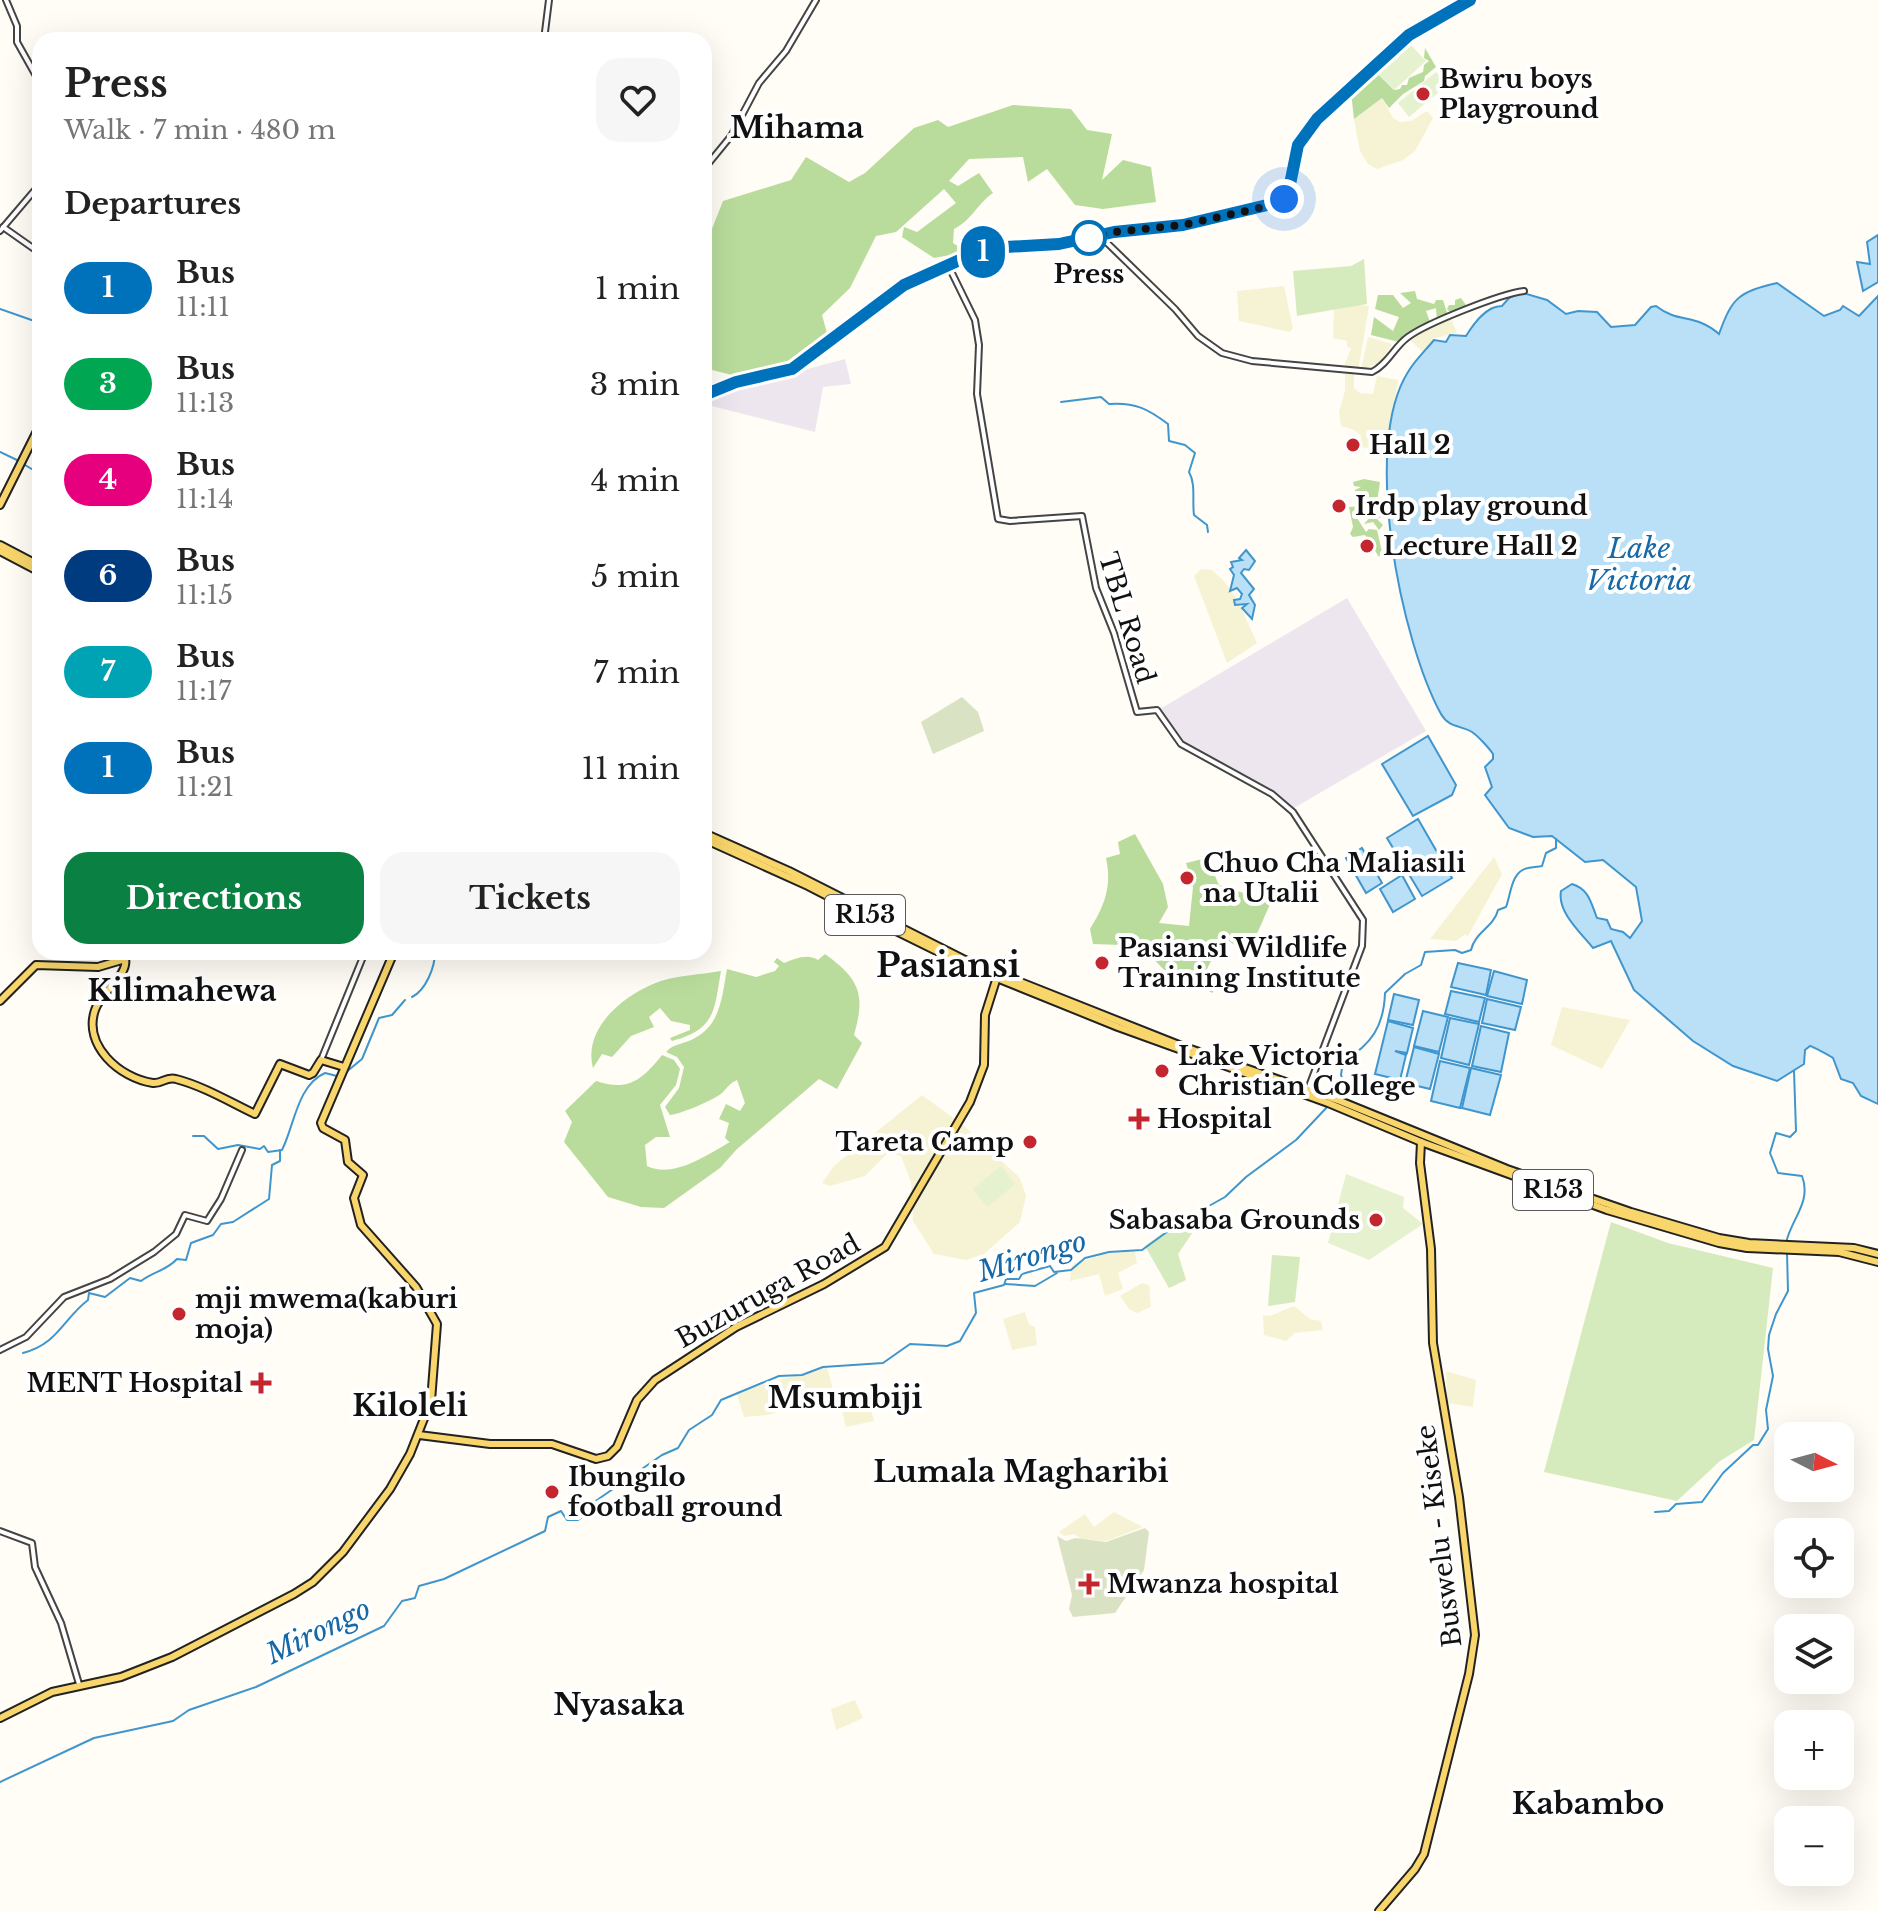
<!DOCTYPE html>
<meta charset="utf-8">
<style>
:root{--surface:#fff;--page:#f6f6f6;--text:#222;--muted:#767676;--accent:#0b8043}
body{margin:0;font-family:"Libre Baskerville",serif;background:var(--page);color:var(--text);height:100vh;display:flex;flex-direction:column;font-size:30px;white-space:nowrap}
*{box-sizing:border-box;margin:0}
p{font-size:26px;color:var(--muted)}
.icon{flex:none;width:44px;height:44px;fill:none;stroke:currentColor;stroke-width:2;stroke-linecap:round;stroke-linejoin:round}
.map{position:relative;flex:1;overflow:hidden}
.sheet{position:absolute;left:32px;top:32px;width:680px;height:928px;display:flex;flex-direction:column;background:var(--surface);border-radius:24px;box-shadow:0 8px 32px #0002}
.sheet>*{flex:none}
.badge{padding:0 16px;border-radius:26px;font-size:28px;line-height:52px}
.needle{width:52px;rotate:96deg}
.buttons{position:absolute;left:1774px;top:1422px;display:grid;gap:16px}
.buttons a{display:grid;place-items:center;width:80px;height:80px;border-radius:16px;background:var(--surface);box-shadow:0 8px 32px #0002;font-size:40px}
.you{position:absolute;width:40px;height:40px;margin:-20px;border:6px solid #fff;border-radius:50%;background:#1a73e8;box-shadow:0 0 0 12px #1a73e833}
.map>.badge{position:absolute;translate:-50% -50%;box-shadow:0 0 0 4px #fff}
h2{padding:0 32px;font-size:30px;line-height:72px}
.round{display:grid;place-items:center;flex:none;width:84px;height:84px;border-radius:24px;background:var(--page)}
.summary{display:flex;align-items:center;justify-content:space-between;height:136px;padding:0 32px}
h1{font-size:38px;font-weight:700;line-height:60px}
.action{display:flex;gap:16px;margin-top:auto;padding:16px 32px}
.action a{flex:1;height:92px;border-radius:24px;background:var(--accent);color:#fff;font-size:32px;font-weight:700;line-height:92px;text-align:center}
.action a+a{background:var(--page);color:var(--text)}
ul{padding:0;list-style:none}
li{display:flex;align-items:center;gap:24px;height:96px;padding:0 32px}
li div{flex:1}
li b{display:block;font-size:30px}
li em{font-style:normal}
li .badge{min-width:88px;font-weight:700;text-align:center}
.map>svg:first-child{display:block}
.industrial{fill:#eee6ef}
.farmland{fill:#f6f3d4}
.green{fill:#d5ebbd}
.forest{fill:#b9dc9c}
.cemetery{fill:#d9e3c4}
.pitch{fill:#e6f2cf}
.water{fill:#b9e0f7;stroke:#3f96cf;stroke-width:2}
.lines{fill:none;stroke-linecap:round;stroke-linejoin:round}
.stream{stroke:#3f96cf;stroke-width:2}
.minor-casing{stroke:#444;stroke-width:8}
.major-casing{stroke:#222;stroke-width:10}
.minor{stroke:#fff;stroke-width:4}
.major{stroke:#f9d66b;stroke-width:6}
.line-casing{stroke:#fff;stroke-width:18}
.line{stroke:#0072bc;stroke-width:12}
.walk{stroke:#111;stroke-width:8;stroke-dasharray:0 14.4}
.poi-dot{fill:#c4262e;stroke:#fff;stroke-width:3}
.stop-dot{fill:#fff;stroke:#0072bc;stroke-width:4}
.labels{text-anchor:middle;stroke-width:8;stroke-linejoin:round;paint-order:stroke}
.shield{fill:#fff;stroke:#585858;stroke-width:2}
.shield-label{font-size:24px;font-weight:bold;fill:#111}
.poi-label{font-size:26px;font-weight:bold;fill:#111;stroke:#fff;text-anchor:start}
.stop-label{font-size:26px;font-weight:bold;fill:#111;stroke:#fff}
.street-label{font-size:26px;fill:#111;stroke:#fff}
.water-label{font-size:28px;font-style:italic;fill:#1768a6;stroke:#fff}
.quarter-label{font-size:30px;font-weight:bold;fill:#111;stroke:#fff}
.district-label{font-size:34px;font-weight:bold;fill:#111;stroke:#fff}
</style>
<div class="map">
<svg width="1878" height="1911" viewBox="0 0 1878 1911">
<rect width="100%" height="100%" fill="#fffdf5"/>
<!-- industrial -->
<g class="industrial">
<path d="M845,359L851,384L823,387L815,432L704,404V398L745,381L774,378Z"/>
<path d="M1347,598L1426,731L1294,808L1276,792L1178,739L1160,709Z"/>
</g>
<!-- farmland -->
<g class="farmland">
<path d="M1382,98L1393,118L1400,122L1411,121L1427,111L1433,118L1415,151L1403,160L1377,169L1368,164L1360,151L1354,119Z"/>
<path d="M1284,286L1293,328L1290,332L1239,321L1237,291Z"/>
<path d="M1351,304L1369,306L1359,366L1357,369H1343L1351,348L1347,347V341L1333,338L1334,307Z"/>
<path d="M1451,319L1457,333L1435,338L1423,352L1408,338Z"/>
<path d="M1368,337L1392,344L1380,363L1361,369Z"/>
<path d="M1354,373V388L1360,393L1373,394L1377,376L1398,380L1386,450L1360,447L1361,436L1354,430L1341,426L1339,412L1345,391V374Z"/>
<path d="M1201,569L1212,570L1223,580L1237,599L1257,643L1227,663L1194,576Z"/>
<path d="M1494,857L1502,874L1468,936L1465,934L1456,941L1430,939Z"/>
<path d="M1562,1007L1630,1020L1602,1069L1551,1045Z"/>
<path d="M922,1095L963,1125L1020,1178L1026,1196L1020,1222L984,1254L966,1260L934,1254L913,1221L911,1182L901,1156L888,1153L865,1176L830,1186L822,1183L834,1166Z"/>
<path d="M1135,1251L1137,1263L1118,1273L1123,1289L1105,1296L1099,1274L1070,1281L1072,1264L1105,1254Z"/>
<path d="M1142,1283L1149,1285L1151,1307L1137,1313L1129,1309L1120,1296Z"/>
<path d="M1294,1306L1310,1319L1321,1321L1323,1330L1295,1333L1286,1341L1264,1335L1263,1315L1270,1316Z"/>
<path d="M1025,1312L1029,1324L1035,1327L1037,1345L1012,1350L1003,1319Z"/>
<path d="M827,1367L834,1393L768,1415L744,1417L736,1392Z"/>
<path d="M1446,1371L1476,1380L1473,1407L1447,1403Z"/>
<path d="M866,1390L874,1421L846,1427L842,1410V1395Z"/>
<path d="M1114,1512L1143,1527L1106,1541L1081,1539L1074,1534L1064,1536L1059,1532L1085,1514L1094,1527Z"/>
<path d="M855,1700L863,1718L836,1730L831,1709Z"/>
</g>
<!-- green -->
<g class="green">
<path d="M1364,259L1367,304L1297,316L1293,271L1351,266Z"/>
<path d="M1208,1207L1213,1216L1201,1220L1178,1254L1186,1280L1169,1288L1145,1246L1185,1217Z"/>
<path d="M1611,1222L1668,1243L1773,1268L1754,1440L1720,1461L1677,1501L1544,1472Z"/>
<path d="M1272,1255L1300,1257L1295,1302L1268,1306Z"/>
</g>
<!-- forest -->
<g class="forest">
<path d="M1425,48L1436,67L1425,76L1424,81L1403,94L1389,108L1382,98L1354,119L1351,92L1377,73L1394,90L1400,89L1402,85H1407L1409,78L1423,72L1424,65L1429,61L1424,58Z"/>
<path d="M1013,105L1071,109L1087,130L1112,134L1102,180L1123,160L1151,167L1156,202L1103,209L1075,205L1047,169L1028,182L1023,157L969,159L949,181L958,186L979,173L993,193C977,204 972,220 954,229L953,243L967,252L934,258L902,237L904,227L917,232L956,203L944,189L896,232L876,236L850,288L822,315L827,333L788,364L736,376L704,368V249L723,201L791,180L806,157L849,182L865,173L914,128L938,120L948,127Z"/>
<path d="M1415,291L1417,299L1434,304L1436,300H1443L1448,316L1452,314L1447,309L1449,305H1455V300L1461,298L1468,308L1437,322L1436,308L1426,311L1431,325L1410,334L1399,342L1371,335L1374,317L1393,331L1399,317L1375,309L1378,295H1393L1403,308L1411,303L1400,293Z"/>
<path d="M1364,479L1380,482L1377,502L1382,506L1375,512L1383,513L1382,517L1377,519L1383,525L1379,530L1373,522L1364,524L1375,512L1357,518L1366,532L1369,529L1377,530L1382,552L1379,557L1365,535L1353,537L1350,534L1353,527L1349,507L1359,506L1361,496L1354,495L1355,490L1361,487L1354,486L1353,482Z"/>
<path d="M1135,834L1163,884L1168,907L1159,923L1189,926L1193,887L1186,863L1207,858L1219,885L1271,902L1248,954L1223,937L1205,973L1214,980L1213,993L1166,972L1146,951L1121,945L1093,944L1090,929C1105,905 1112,886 1106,858L1120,854L1118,842Z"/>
<path d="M825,954C859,979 866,993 854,1035L862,1043L837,1089L819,1079L737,1149L720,1168L664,1208L641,1207L608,1197L564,1142L572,1122L565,1111L596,1081C628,1092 642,1080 662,1055L674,1060L680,1069L676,1085L660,1105L670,1137H656L645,1145L647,1166C673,1179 707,1155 730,1142L735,1147L725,1138L729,1123L719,1119L726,1104L740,1111L745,1103L737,1080C729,1084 728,1087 723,1092C717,1099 678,1115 670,1115L665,1107L679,1088L684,1067L677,1057L666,1052C674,1043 685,1044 695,1038C721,1024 722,996 727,969L756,977L775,971L779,966L774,962L777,958L784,963C795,959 807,953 818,960Z"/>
<path d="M721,971C714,1011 716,1029 672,1041L670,1038L690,1030V1025L671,1021L660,1008L649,1017L654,1027L631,1036L612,1057L602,1054L593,1068C583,1030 620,998 653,984C673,975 700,975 721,971Z"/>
</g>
<!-- cemetery -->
<g class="cemetery">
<path d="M962,697L978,712L984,731L933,754L921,722Z"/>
<path d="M1145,1528L1149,1532L1144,1570L1115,1613L1073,1617L1069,1609L1072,1595L1057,1536L1066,1541L1075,1538L1106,1542Z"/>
</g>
<!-- pitch -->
<g class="pitch">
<path d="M1409,43L1426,61L1394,90L1377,73Z"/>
<path d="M1436,72L1440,76L1444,73L1450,80L1445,83L1447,85L1409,117L1398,103Z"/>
<path d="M1001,1166L1015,1184L987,1207L973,1189Z"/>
<path d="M1346,1174L1404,1197L1403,1208L1423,1224L1369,1260L1328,1243Z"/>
</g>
<!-- water -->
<g class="water">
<path d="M1878,235V282L1863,291L1857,262L1870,264L1867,242Z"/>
<path d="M1777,283L1824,316L1840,310L1843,306L1859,316L1878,296V1104L1861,1096L1853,1083L1841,1079L1833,1058C1832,1057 1812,1046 1810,1046L1805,1050L1804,1064L1777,1081L1733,1066L1693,1041L1634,990L1611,941L1593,948C1581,933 1557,912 1561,891L1572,884C1589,889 1591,903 1597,918L1607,920L1611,929L1623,932L1630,938L1642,921L1636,887L1603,860L1585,862L1552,836L1533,837L1509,828L1485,795L1492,787L1485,767L1493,759V754C1489,748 1478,736 1472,732C1460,725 1449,728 1441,714C1401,641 1361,446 1408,372C1415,360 1425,351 1434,340L1446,342L1450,335L1466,336C1474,323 1486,306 1502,306L1509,298L1520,292L1547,300L1566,314L1578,311L1597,312L1611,327L1635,325L1651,307L1656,306C1679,324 1695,313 1719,334C1732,298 1738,292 1777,283Z"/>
<path d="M1246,550L1255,561L1249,570L1244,569L1241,573L1254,589L1249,595L1255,605L1252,619L1242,608L1247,604L1235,605L1234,600L1240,599L1242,594L1237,588L1230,591L1234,575L1230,569L1233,567L1231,562L1242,560L1239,558Z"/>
<path d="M1428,736L1456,785L1452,795L1413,816L1382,764Z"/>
<path d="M1418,819L1452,878L1422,896L1387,838Z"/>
<path d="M1362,848L1382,883L1366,893L1346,858Z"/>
<path d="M1402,875L1415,899L1393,912L1380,889Z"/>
<path d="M1458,963L1491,970L1486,995L1451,987Z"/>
<path d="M1494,971L1527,980L1522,1004L1487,996Z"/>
<path d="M1451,991L1485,998L1479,1022L1445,1014Z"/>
<path d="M1394,994L1419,1000L1413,1025L1388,1020Z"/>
<path d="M1487,999L1521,1007L1515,1030L1482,1023Z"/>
<path d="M1423,1011L1448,1017L1439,1052L1414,1046Z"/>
<path d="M1450,1018L1479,1024L1469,1065L1441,1058Z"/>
<path d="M1388,1021L1413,1028L1407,1053L1395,1051L1406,1055L1400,1080L1375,1074Z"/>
<path d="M1481,1026L1509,1033L1501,1072L1472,1066Z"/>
<path d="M1414,1047L1439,1054L1430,1089L1405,1083Z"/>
<path d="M1440,1061L1470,1068L1460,1108L1431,1101Z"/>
<path d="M1471,1068L1501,1075L1490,1115L1462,1108Z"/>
</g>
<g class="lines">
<!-- stream -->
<g class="stream">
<path d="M0,309L40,323"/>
<path d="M1061,402L1101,397L1109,404C1135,402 1148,409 1168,424L1169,441L1185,445L1195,453L1189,472C1196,484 1192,501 1194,515L1207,525L1208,532"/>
<path d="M0,452L19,461"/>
<path d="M25,465L40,474"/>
<path d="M412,997C426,990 435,967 435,952"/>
<path d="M345,1073L362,1059L379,1018L392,1015L405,1000"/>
<path d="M1338,1099L1347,1092L1341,1075L1343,1061C1372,1045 1384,1025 1385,993L1405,974L1421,965L1425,952L1455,950L1462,953L1471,950C1475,932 1494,927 1498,910L1506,907C1511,894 1511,871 1528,868C1533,867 1538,867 1542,866L1546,853L1556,848V839"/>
<path d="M193,1136H204L218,1149L238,1145L260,1149L264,1146L268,1152L282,1150C294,1127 297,1085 325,1073L337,1076"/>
<path d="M1786,1243C1791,1219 1812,1202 1802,1176L1778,1173L1770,1153L1776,1133L1790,1137L1796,1131L1794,1071"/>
<path d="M1005,1284L1035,1286L1057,1273"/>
<path d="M23,1353C58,1344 63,1319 88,1300L89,1293L105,1297L130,1278L141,1281C154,1271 166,1271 177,1259L186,1260L191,1243L213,1235L221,1224L233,1222L269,1199L272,1165L280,1161V1150"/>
<path d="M1655,1512L1669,1511L1676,1504L1702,1502L1723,1473L1753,1445H1758L1768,1429L1766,1410L1773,1376L1768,1349L1769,1335L1776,1314L1788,1291L1787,1253"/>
<path d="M0,1782L94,1738L173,1721L189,1710L256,1687L384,1626L402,1601L415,1598L419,1586L444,1579L545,1531L548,1517L561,1511L567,1520H578L586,1515L587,1507L662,1455L678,1448L689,1430L712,1415L721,1400L779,1376L802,1375L823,1367L883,1363L910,1344L947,1346L960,1341L976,1313L974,1293L1004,1285L1006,1279H1019L1022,1274L1050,1266L1054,1272L1071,1270L1085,1258L1109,1252L1142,1250L1182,1221L1225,1197L1246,1177L1296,1140L1329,1105"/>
</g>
<defs>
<g id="minor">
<path d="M6,0L17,26V42L40,83"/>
<path d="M1410,35L1470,0"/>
<path d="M544,40L549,0"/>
<path d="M704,169L731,136L759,83L786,51L816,0"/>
<path d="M3,227L40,253"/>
<path d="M0,231L40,184"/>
<path d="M1099,235L1175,309L1198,336L1222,353L1252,361L1372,372C1388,364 1394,347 1408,337C1427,323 1500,294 1524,291"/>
<path d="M948,265L975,320L979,345L977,394L998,519L1010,521L1082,516L1096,588L1114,633L1137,712L1157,710L1181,744L1272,794L1293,812L1363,920L1362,946L1308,1089"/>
<path d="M321,1060L365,952"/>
<path d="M0,1350L26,1337L64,1297L110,1279L154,1252L176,1234L185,1215L207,1221L221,1199L242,1150"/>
<path d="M0,1531L32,1543L35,1567L61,1623L79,1684"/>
</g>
<g id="major">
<path d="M704,395L736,382L792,369L904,285L973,254L1006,247L1059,244L1114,232L1183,225L1280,202L1288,194L1298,145L1311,126L1409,35"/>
<path d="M0,505L40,425"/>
<path d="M0,545L40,566"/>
<path d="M0,551L40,572"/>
<path d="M704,833L789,871L965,960L1179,1045L1340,1101L1507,1169L1631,1212L1719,1238L1749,1243L1854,1248L1878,1254"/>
<path d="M704,839L808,886L884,925"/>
<path d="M894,930L967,966L1118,1027L1328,1103L1421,1142L1607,1210L1719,1243L1747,1248L1839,1252L1878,1262"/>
<path d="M0,1001L36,965L98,967L125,959C129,975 100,993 95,1010C83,1045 119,1078 153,1083C162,1084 166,1076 176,1079C203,1086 230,1102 255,1114L280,1064L309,1075L313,1073L321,1060L344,1067"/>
<path d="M419,1435L490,1444H552L596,1459L608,1456L617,1447L637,1400L655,1380L736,1327L824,1284L885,1247L970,1102L984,1065L985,1015L997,977"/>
<path d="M0,1718L52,1692L121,1677L172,1657L294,1594L313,1582L343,1552L390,1489L410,1454L431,1401L437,1324L416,1287L361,1225L354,1198L363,1175L348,1162L345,1140L323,1128L321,1123L394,952"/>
<path d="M1379,1911L1415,1869L1424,1854L1469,1674L1475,1635L1459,1497L1433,1343L1431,1249L1420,1163L1421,1142"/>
</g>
</defs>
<!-- minor casing -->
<use href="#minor" class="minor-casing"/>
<!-- major casing -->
<use href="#major" class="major-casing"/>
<!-- minor -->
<use href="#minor" class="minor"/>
<!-- major -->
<use href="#major" class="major"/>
</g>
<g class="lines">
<defs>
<path id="line" d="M704,395L736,382L792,369L904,285L973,254L1006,247L1059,244L1114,232L1183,225L1280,202L1288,194L1298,145L1317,119L1409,35L1470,0"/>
</defs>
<!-- line casing -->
<use href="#line" class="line-casing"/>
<!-- line -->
<use href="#line" class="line"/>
<!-- walk -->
<path class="walk" d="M1089,238L1114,232L1183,225L1277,204L1284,199"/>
</g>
<!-- markers -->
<g class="poi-dot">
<circle cx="1423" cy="94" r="8"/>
<circle cx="1353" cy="445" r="8"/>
<circle cx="1339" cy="506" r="8"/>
<circle cx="1367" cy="546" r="8"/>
<circle cx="1187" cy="878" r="8"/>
<circle cx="1102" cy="963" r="8"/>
<circle cx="1162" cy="1071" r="8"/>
<path d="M1135 1107h8v8h8v8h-8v8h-8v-8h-8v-8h8z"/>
<circle cx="1030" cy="1142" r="8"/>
<circle cx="1376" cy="1220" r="8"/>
<circle cx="179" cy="1314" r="8"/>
<path d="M257 1371h8v8h8v8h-8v8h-8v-8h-8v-8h8z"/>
<circle cx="552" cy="1492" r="8"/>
<path d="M1085 1572h8v8h8v8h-8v8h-8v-8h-8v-8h8z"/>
</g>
<circle class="stop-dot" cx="1089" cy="238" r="16"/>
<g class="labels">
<!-- shield labels -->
<g class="shield">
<rect x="825" y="895" width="80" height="40" rx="6"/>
<rect x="1513" y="1170" width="80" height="40" rx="6"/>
</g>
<g class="shield-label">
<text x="865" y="923">R153</text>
<text x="1553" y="1198">R153</text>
</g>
<!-- poi labels -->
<g class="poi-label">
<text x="1439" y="88">Bwiru boys<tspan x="1439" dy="30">Playground</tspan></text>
<text x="1369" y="454">Hall 2</text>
<text x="1355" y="515">Irdp play ground</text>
<text x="1383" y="555">Lecture Hall 2</text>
<text x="1203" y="872">Chuo Cha Maliasili<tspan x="1203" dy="30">na Utalii</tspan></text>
<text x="1118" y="957">Pasiansi Wildlife<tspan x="1118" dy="30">Training Institute</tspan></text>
<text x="1178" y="1065">Lake Victoria<tspan x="1178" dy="30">Christian College</tspan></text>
<text x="1157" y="1128">Hospital</text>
<text x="1014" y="1151" text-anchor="end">Tareta Camp</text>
<text x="1360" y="1229" text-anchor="end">Sabasaba Grounds</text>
<text x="195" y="1308">mji mwema(kaburi<tspan x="195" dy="30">moja)</tspan></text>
<text x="243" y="1392" text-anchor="end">MENT Hospital</text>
<text x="568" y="1486">Ibungilo<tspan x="568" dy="30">football ground</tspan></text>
<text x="1107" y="1593">Mwanza hospital</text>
</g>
<!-- stop labels -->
<g class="stop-label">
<text x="1089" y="283">Press</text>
</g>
<!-- street labels -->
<g class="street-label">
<text transform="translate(1127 618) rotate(73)" y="9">TBL Road</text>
<text transform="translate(768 1291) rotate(-29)" y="9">Buzuruga Road</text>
<text transform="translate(1439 1536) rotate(-97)" y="9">Buswelu - Kiseke</text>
</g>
<!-- water labels -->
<g class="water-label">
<text x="1639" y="558">Lake<tspan x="1639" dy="32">Victoria</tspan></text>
<text transform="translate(1032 1256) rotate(-17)" y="10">Mirongo</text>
<text transform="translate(318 1631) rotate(-26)" y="10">Mirongo</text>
</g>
<!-- quarter labels -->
<g class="quarter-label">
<text x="797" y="138">Mihama</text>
<text x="182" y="1001">Kilimahewa</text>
<text x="845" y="1408">Msumbiji</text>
<text x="410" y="1416">Kiloleli</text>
<text x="1021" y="1482">Lumala Magharibi</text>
<text x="619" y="1715">Nyasaka</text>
<text x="1588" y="1814">Kabambo</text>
</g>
<!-- district labels -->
<g class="district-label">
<text x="948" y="977">Pasiansi</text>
</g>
</g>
</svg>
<div class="buttons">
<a><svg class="needle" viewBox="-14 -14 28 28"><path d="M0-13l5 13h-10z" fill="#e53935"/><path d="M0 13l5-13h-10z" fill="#767676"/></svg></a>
<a><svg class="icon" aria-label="locate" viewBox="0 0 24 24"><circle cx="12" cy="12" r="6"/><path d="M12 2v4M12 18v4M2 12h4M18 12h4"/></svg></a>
<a><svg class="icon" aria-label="layers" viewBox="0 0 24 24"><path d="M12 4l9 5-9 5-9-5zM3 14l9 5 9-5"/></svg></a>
<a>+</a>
<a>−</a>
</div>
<div class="you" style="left:1284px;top:199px"></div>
<b class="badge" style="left:983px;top:252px;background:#0072bc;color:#fff">1</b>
<section class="sheet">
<div class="summary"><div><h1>Press</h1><p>Walk · 7 min · 480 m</p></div><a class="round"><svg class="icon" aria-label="heart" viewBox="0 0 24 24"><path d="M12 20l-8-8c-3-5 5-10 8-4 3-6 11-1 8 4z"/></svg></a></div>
<h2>Departures</h2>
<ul>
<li><span class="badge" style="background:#0072bc;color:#fff">1</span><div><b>Bus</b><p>11:11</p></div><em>1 min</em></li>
<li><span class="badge" style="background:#00a651;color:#fff">3</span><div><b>Bus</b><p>11:13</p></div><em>3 min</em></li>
<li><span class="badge" style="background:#e6007e;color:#fff">4</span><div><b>Bus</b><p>11:14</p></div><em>4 min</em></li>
<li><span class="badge" style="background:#003b80;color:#fff">6</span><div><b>Bus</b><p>11:15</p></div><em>5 min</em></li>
<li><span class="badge" style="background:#00a3b4;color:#fff">7</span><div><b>Bus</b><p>11:17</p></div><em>7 min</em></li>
<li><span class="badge" style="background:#0072bc;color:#fff">1</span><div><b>Bus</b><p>11:21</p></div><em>11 min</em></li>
</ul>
<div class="action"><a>Directions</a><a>Tickets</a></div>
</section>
</div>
